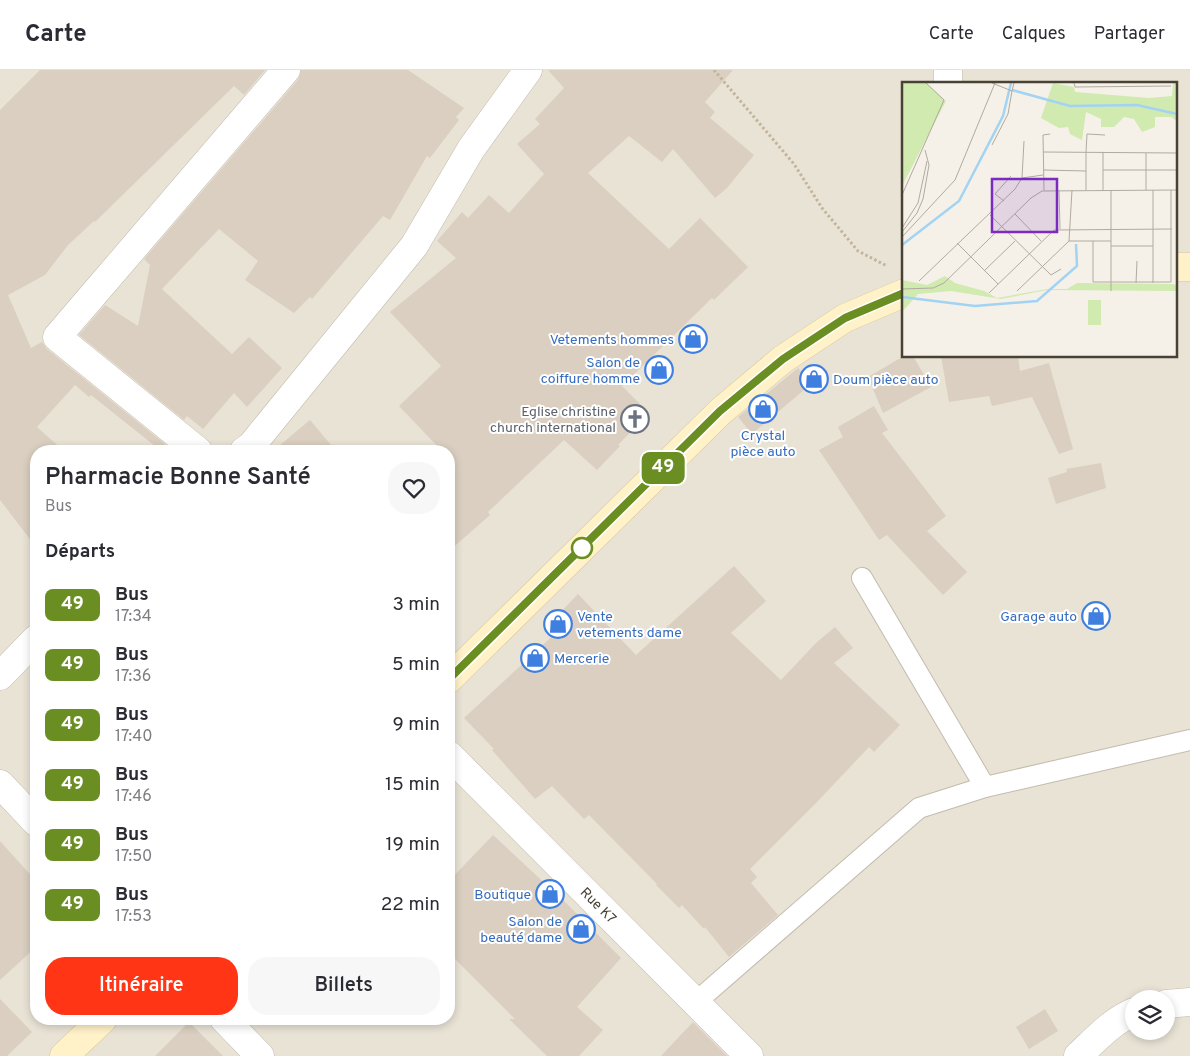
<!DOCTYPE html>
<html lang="fr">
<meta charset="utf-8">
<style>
:root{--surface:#fff;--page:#f7f7f7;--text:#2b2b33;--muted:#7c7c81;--line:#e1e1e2;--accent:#ff3515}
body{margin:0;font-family:Overpass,sans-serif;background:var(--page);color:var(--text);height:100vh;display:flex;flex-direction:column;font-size:19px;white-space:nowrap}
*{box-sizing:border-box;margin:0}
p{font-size:16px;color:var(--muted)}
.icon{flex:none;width:28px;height:28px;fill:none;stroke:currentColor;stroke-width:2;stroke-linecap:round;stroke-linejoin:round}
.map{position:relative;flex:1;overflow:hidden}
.sheet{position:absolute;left:30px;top:375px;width:425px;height:580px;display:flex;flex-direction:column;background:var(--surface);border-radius:20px;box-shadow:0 2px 8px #0003}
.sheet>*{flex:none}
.badge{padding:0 10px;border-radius:8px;font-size:18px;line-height:32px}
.tools{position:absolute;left:1125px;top:920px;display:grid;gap:10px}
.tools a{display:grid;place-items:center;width:50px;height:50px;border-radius:50%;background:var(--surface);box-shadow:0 2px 8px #0003;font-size:25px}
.map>.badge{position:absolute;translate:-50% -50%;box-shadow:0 0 0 2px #fff}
h2{padding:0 15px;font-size:19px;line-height:45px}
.round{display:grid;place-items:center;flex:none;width:52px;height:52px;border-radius:20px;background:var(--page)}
.headline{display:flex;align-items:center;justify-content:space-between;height:85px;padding:0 15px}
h1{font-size:24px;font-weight:600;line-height:38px}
.action{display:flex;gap:10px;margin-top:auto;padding:10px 15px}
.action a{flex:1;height:58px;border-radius:20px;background:var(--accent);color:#fff;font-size:20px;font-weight:600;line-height:58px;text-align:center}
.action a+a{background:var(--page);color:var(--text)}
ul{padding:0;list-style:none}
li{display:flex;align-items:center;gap:15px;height:60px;padding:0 15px}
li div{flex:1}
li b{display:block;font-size:19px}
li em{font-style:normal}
li .badge{min-width:55px;font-weight:700;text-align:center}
header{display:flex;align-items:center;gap:30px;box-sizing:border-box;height:70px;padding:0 25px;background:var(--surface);border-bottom:1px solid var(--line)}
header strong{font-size:24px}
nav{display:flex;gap:28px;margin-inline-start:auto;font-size:18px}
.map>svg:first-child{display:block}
.residential{fill:#e9e3d6;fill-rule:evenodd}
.building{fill:#dacfc0}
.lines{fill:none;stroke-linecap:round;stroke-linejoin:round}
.lane-casing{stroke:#c3bbad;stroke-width:22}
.street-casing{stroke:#c3bbad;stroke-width:29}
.secondary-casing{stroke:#d6c597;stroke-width:29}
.path{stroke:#c3b49b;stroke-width:3;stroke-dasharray:2.5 2.5;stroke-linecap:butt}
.lane{stroke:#fff;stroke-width:20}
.street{stroke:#fff;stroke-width:28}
.secondary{stroke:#fff1c8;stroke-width:28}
.line-casing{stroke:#fff;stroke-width:11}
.line{stroke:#6b8e23;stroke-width:8}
.stop-dot{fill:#fff;stroke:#6b8e23;stroke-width:2.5}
.labels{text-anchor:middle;stroke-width:4;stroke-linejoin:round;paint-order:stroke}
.shop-label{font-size:14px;fill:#366cbe;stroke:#fff;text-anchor:end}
.worship-label{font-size:14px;fill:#5b616d;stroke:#fff;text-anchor:end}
.street-label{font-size:14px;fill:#484136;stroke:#fff}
.inset-river{fill:none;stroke:#a3d3f3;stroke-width:2.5}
.inset-road{fill:none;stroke:#b0aba1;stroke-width:1}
.view{fill:#7b2cbf;fill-opacity:0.15;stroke:#7b2cbf;stroke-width:2.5}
.inset-edge{fill:none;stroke:#484136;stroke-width:2.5}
</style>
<header>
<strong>Carte</strong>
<nav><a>Carte</a><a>Calques</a><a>Partager</a></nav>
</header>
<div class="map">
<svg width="1190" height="986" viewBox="0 0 1190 986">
<rect width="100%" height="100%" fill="#f5f1e8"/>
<!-- residential -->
<path class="residential" d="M0,0H1190V986H0ZM904,14H1176V286H904ZM36,381H449V949H36ZM1134,929H1166V961H1134Z"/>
<!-- building -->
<g class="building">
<path d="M40,0H265L244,25L234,16L95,152L94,151L68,175L45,205L8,225L31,278L42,272L47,279L165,374L160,380L91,325L89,327L75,315L37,357L64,381H36V477L0,430V40Z"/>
<path d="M301,0H408L464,38L456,47L459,50L430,88L427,86L390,150L383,146L312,229L310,227L294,243L245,210L258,191L219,159L162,219L232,284L249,267L282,298L247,337L234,323L203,359L187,346L184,350L79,265L105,235L138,256L150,195L144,189L298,10Z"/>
<path d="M548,0H733L705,32L715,42L710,48L754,85L727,118L715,128L673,79L662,92L629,66L588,103L669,179L700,148L748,197L714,230L712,228L622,316L649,343L618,375L620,376L597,400L564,370L488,442L490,445L449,481V381H442L399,336L441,296L390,242L456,188L437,171L462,142L468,148L489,125L509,143L544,104L517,74L540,54L535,49L564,18Z"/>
<path d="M904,286H913L931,317L883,343L868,307Z"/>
<path d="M941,286H1018L1020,301L1049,293L1073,379L1059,384L1032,327L992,336L989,326L949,332Z"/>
<path d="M798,298L811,314L752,364L738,347Z"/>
<path d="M874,336L888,360L882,363L946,446L927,461L967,502L943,525L887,465L879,470L819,380L843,367L838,357Z"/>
<path d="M310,350L336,381H273Z"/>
<path d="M1101,393L1106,418L1056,434L1048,408L1067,402L1066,399Z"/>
<path d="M734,496L766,531L731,563L781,610L817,572L835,557L853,578L834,593L900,655L874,682L869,677L817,732L750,799L757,807L751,813L778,845L729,887L705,857L704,859L682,835L679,838L656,815L657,814L589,745L584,749L552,716L535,729L492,680L494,679L464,648L559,560L551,552L578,524L636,585Z"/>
<path d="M493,765L567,834L621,888L577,937L603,960L579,986H547L509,949H515L449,883V811Z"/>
<path d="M0,771L36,811V877L0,910Z"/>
<path d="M0,929L32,962L7,986H0Z"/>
<path d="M1045,939L1058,961L1029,979L1016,957Z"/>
<path d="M189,952L223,986H155Z"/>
<path d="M693,952L727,986H661Z"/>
</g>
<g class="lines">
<defs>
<g id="lane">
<path d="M862,508L985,717"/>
<path d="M696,932L919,738L985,717L1190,670"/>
</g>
<g id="street">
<path d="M948,0V14"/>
<path d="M198,381L57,267L286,0"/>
<path d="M244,381L251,376L414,176L471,79L528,0"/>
<path d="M0,606L36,569"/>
<path id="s1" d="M449,685L749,986"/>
<path d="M0,714L36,752"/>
<path d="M1166,934L1190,932"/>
<path d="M224,949L260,986"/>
<path d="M1078,986C1095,970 1112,951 1134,942"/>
</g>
<g id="secondary">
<path d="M1176,197H1190"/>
<path d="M449,609L721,341L783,289L845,248L904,223"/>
<path d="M64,986L103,949"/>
</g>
</defs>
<!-- lane casing -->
<use href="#lane" class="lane-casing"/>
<!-- street casing -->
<use href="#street" class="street-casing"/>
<!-- secondary casing -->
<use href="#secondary" class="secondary-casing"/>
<!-- path -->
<path class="path" d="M714,0L794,94L822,138L858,181L887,196"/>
<!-- lane -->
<use href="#lane" class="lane"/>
<!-- street -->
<use href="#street" class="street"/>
<!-- secondary -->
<use href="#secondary" class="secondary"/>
</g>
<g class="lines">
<defs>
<path id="line" d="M449,609L720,341L783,289L845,248L904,223"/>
</defs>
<!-- line casing -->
<use href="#line" class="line-casing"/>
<!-- line -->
<use href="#line" class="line"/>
</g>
<!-- icons -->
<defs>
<symbol id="shop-ring" viewBox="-11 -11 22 22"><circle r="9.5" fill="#fff" stroke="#3f7fe0" stroke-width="1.5"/><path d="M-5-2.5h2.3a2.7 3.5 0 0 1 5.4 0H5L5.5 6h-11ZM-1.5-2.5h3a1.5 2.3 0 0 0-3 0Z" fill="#3f7fe0"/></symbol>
<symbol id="church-ring" viewBox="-11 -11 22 22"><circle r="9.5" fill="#fff" stroke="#6b7280" stroke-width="1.5"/><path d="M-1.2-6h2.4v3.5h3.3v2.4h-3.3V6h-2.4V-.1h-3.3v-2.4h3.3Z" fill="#6b7280"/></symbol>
</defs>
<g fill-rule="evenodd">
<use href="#shop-ring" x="677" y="253" width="32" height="32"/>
<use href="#shop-ring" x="643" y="284" width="32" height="32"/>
<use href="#shop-ring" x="798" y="293" width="32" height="32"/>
<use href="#shop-ring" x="747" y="323" width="32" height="32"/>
<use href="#church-ring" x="619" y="333" width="32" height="32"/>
<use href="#shop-ring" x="1080" y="530" width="32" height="32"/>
<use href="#shop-ring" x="542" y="538" width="32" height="32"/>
<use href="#shop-ring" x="519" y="572" width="32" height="32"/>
<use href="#shop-ring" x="534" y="808" width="32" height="32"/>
<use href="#shop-ring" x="565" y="843" width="32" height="32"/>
</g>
<!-- markers -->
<circle class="stop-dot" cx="582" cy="478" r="10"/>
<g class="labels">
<!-- shop labels -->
<g class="shop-label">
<text x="674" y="274">Vetements hommes</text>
<text x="640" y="297">Salon de<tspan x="640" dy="16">coiffure homme</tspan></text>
<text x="833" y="314" text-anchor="start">Doum pièce auto</text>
<text x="763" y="370" text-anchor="middle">Crystal<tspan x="763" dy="16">pièce auto</tspan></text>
<text x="577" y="551" text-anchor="start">Vente<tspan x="577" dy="16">vetements dame</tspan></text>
<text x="1077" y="551">Garage auto</text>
<text x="554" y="593" text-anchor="start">Mercerie</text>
<text x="531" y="829">Boutique</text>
<text x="562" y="856">Salon de<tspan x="562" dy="16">beauté dame</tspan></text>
</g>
<!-- worship labels -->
<g class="worship-label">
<text x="616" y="346">Eglise christine<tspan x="616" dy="16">church international</tspan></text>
</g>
<!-- street labels -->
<g class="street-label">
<text dy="5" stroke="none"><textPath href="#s1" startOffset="212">Rue K7</textPath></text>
</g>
</g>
<!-- overview -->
<g transform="translate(902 12)">
<rect width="275" height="275" fill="#f5f1e8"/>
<path d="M0,1H24L44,19L0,104ZM151,1L172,5L173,10L247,16L270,14L271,1H275V39L269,35H253V45L240,50L232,37L222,35L212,45H199V37L184,30L180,58L168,52L166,45L157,46L139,36ZM43,194L53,201L82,209L95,216L145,207H165L175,201L270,202L275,203V209L145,208L99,217L49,209L16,212L0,230V198L25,203ZM186,218H199V243H186Z" fill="#d0eab0"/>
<path class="inset-river" d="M110,8L168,24L235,23L275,32M0,163L57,119L101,34L109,1M0,215L73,224L135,219L175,184L174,162"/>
<path class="inset-road" d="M90,1L110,9L112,1M172,1L173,5L269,4M90,63L106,32L110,9M141,70L275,71M184,70V108M184,70L185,52L203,53M141,88L184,89M201,88H275M120,96L141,93M142,108L141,53L148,52M157,108L158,147M201,108V70M209,108V209M244,108V71M251,108V201M0,113L42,18L24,1M102,119L93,112L109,94M113,132L139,159M88,133L149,193L159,187M0,146L16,121L25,79M0,150L15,131L21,117L27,83L23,68M0,155L53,98L93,1M167,159L170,108M191,159V200H269V108M55,161L96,202M209,164H251M82,189L113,159M17,199L113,107L120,96L122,59M234,201L235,179M0,207L31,206L42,201L129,116L140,109L275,108M115,209L167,159H209M87,211L152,148L270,147"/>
<path class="view" d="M90,97H155V150H90Z"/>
<rect width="275" height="275" class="inset-edge"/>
</g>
</svg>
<div class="tools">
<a><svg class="icon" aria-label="layers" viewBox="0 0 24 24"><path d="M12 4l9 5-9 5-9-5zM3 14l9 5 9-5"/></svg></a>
</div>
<b class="badge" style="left:663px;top:398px;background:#6b8e23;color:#fff">49</b>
<section class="sheet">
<div class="headline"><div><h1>Pharmacie Bonne Santé</h1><p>Bus</p></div><a class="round"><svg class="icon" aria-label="heart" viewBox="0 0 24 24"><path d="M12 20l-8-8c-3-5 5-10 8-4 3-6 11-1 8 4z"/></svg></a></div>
<h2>Départs</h2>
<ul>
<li><span class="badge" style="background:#6b8e23;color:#fff">49</span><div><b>Bus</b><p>17:34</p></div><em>3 min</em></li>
<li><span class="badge" style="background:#6b8e23;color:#fff">49</span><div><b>Bus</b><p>17:36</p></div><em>5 min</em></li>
<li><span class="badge" style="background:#6b8e23;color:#fff">49</span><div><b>Bus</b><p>17:40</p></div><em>9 min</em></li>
<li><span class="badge" style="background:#6b8e23;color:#fff">49</span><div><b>Bus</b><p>17:46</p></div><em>15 min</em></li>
<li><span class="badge" style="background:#6b8e23;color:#fff">49</span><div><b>Bus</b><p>17:50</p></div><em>19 min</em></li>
<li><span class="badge" style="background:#6b8e23;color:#fff">49</span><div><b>Bus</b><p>17:53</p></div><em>22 min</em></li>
</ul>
<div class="action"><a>Itinéraire</a><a>Billets</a></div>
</section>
</div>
